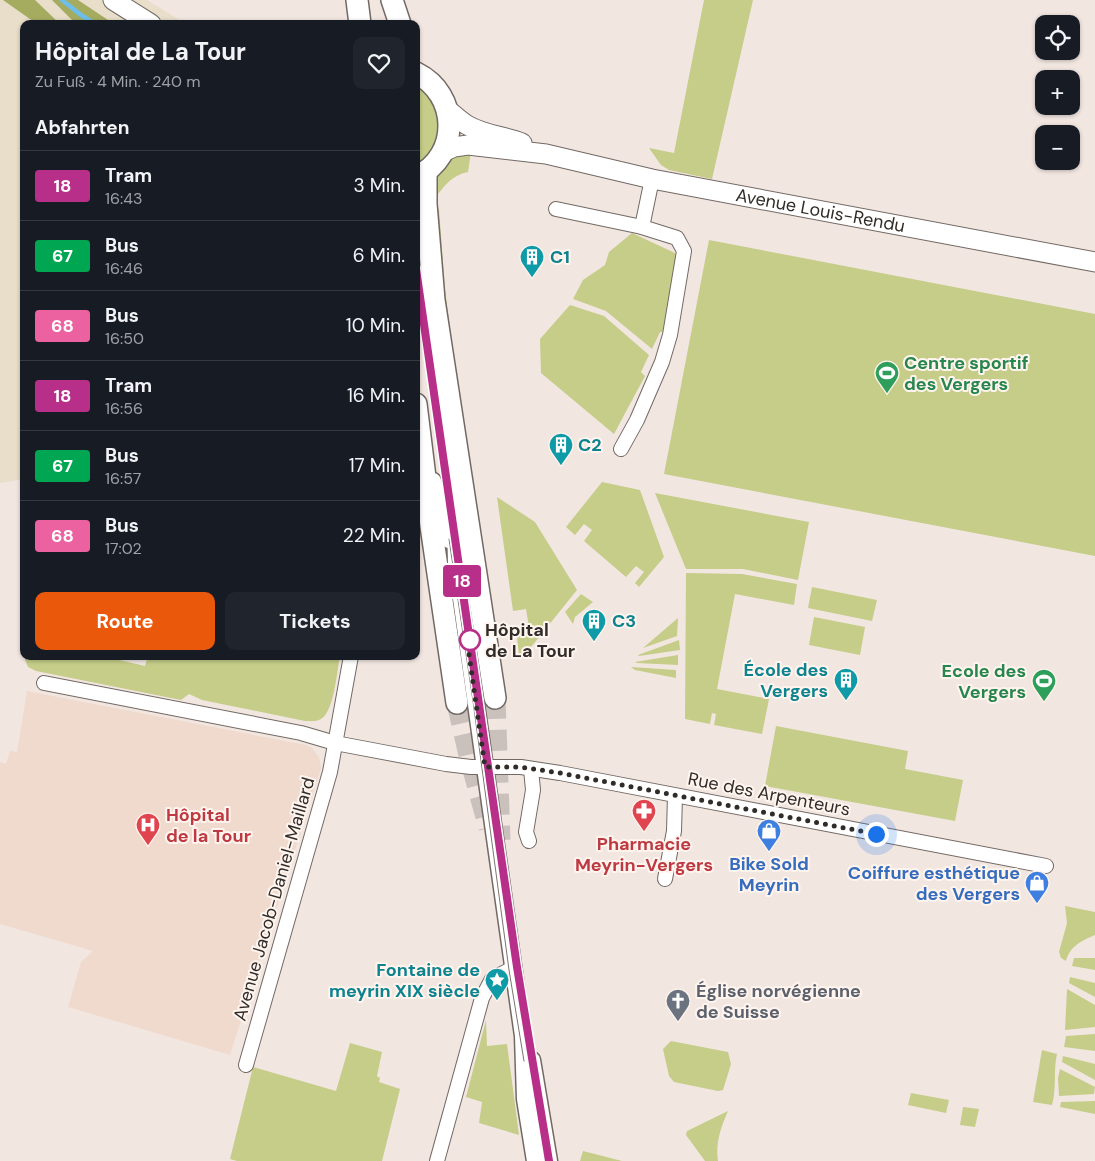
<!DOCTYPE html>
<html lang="de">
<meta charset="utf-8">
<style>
:root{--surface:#171b24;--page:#20242c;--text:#f1f3f6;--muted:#9ea1a6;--line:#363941;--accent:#ea580c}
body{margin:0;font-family:"DM Sans",sans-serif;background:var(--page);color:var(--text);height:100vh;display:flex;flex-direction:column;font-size:19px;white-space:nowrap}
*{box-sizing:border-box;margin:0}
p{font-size:16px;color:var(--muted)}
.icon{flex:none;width:28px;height:28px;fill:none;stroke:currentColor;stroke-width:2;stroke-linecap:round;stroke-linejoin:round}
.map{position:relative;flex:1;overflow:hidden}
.side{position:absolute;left:20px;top:20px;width:400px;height:640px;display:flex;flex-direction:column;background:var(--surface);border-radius:10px;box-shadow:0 1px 4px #0004}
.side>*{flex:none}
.badge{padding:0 10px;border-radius:4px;font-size:18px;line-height:32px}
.buttons{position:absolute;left:1035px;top:15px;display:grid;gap:10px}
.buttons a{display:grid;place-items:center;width:45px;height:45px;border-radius:10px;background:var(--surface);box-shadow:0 1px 4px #0004;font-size:25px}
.you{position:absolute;width:25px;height:25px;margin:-12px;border:4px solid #fff;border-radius:50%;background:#1a73e8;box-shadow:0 0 0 8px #1a73e833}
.map>.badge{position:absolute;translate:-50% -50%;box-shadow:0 0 0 2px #fff}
h2{padding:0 15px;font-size:19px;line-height:45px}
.round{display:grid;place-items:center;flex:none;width:52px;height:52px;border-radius:10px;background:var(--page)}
.overview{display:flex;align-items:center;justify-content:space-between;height:85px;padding:0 15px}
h1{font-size:24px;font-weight:700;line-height:38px}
.action{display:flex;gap:10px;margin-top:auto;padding:10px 15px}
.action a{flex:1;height:58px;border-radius:10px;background:var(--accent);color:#fff;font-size:20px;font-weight:700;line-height:58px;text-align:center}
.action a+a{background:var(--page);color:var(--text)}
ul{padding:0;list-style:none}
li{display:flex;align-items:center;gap:15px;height:70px;padding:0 15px;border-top:1px solid var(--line)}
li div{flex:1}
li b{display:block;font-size:19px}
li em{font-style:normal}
li .badge{min-width:55px;font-weight:700;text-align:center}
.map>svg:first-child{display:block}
.industrial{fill:#e8dec9}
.medical{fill:#f0dacd}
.green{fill:#c5cd89}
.forest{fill:#a5ac60}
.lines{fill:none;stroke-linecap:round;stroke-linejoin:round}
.stream{stroke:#6dbfe9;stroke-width:4.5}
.primary-tunnel{stroke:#cbc1bc;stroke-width:21;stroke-dasharray:21 11;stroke-linecap:butt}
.minor-casing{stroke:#736964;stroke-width:16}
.tertiary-casing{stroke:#736964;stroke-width:19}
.secondary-casing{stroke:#736964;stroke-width:21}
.primary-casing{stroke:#736964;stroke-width:24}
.minor{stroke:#fff;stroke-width:14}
.tertiary{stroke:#fff;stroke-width:16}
.secondary{stroke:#fff;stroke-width:19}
.primary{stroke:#fff;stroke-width:21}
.tram{stroke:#7b7470;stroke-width:1}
.line-casing{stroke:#fff;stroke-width:11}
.line{stroke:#b82f89;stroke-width:8}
.walk{stroke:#302c29;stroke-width:5;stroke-dasharray:0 9}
.stop-dot{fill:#fff;stroke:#b82f89;stroke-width:2.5}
.labels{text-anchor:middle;stroke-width:4;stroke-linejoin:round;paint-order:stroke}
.street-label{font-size:18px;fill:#302c29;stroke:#fff4ee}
.culture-label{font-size:18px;font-weight:bold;fill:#0d838f;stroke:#fff4ee;text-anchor:start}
.leisure-label{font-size:18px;font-weight:bold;fill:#27864d;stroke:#fff4ee;text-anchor:start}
.stop-label{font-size:18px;font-weight:bold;fill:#302c29;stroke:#fff4ee;text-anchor:start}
.health-label{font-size:18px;font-weight:bold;fill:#be3a42;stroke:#fff4ee;text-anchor:start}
.shop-label{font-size:18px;font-weight:bold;fill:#366cbe;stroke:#fff4ee}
.worship-label{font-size:18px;font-weight:bold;fill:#5b616d;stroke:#fff4ee;text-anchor:start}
</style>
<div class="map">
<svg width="1095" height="1161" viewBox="0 0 1095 1161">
<rect width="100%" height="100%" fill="#f2e6e1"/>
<!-- industrial -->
<path class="industrial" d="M0,0H147L186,24H24V479L0,483Z"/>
<!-- medical -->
<path class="medical" d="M27,691L306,745L312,748L319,757L321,768L230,1055L68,1007L81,962L93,951L0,924V762L6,764L10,751L17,752Z"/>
<!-- green -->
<g class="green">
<path d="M704,0H753L712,179L669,170L661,165L649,148L674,153Z"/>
<path d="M416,84L429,95L439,117L438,138L430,154L416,167Z"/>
<path d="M471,152L468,172C453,175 447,183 438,194H433C438,166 443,158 471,152Z"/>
<path d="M437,208L439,209L445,289L451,336H446Z"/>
<path d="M632,233L675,253L677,258L665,332H660L652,349L606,311L573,299L583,280L605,265L609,252Z"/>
<path d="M709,240L1095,314V556L664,474Z"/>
<path d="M570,305L604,316L649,355L641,372L645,376L614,434L541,373L540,339Z"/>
<path d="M602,482L640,490L664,557L639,587L635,583L644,572L636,566L626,577L584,541L592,530L584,524L575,535L566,527Z"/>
<path d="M655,493L809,522L798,580L743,569H686Z"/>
<path d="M497,497L535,522L577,590L523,657L519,655L516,629L529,627L526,609L513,611Z"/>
<path d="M686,573L742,574L797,584L794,605L735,594L717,689L769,699L762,734L714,725L716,714L712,713L710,724L685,719Z"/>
<path d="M812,587L877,600L872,621L808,608Z"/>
<path d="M581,594L593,602L575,617L573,624L565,612Z"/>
<path d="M814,617L865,627L860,655L809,645Z"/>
<path d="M678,618L677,636L643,648Z"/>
<path d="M679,640L680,650L639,656L638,655Z"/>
<path d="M678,655V665L637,663L635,662Z"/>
<path d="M26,656H102L145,666L148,656H340C337,671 334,712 321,719C316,722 311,721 305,721L202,700L189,694L181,700L36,671L28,667L25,660Z"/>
<path d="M631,667L676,670V678L635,670Z"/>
<path d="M776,726L908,751L905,769L963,780L955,821L765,786Z"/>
<path d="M1065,906L1095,912V935C1081,941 1070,946 1066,961L1061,958L1059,952L1067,923Z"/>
<path d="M1074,958H1095V970L1072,966Z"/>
<path d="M1070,977L1095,983V997L1069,983Z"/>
<path d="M1067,989L1095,1005V1027L1065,1030Z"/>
<path d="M486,1020L487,1046L507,1044L519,1135L479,1123L482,1102L466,1097Z"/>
<path d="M1095,1034V1051L1064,1047L1066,1036Z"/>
<path d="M671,1041L728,1052L731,1064L723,1090L718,1091L674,1082L669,1076L663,1049Z"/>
<path d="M350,1043L382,1052L377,1076L380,1078L379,1082L400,1089L382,1161H237L230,1159L253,1067L336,1091Z"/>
<path d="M1042,1050L1057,1054C1053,1071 1057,1088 1052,1105L1033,1102Z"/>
<path d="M1063,1056L1095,1064V1080L1062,1062Z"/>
<path d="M1060,1069L1095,1087L1094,1094L1059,1096L1058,1078Z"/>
<path d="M911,1093L949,1100L946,1113L908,1105Z"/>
<path d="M1095,1101V1114L1060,1107L1061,1102Z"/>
<path d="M963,1107L979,1109L975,1127L960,1125Z"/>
<path d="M728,1111C721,1127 715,1143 718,1161H705L686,1135L687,1131Z"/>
<path d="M583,1151L622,1161H580Z"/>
</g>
<!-- forest -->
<g class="forest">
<path d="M3,0H35L60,24H37Z"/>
<path d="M52,0H78L114,24H76Z"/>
</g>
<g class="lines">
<!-- stream -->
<path class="stream" d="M62,0L81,15L95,24"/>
<!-- primary-tunnel -->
<g class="primary-tunnel">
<path d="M495,698L500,840"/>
<path d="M457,703L469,755L489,828"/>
</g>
<defs>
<g id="minor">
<path d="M556,209L642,227"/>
<path d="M621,449L637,420L662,362L670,335L684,251L677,238L642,227L652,179"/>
<path d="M44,683L301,733L335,743L446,764L471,767H521L560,773L1046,866"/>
<path d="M529,841L526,832L533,790L531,769"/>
<path d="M665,879L674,831L675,796"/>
<path d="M246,1065L330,772L351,656"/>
<path d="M437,1161L482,998L492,979L513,968"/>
</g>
<g id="tertiary">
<path d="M433,481L449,540"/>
<path d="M454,481L456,563L523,1036L525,1099L535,1161"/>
<path d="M532,1060L549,1161"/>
</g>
<g id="secondary">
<path d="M113,0L151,24"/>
<path d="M448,110C454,115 460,121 467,125C484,135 504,136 522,143"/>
<path id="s1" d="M443,152L454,147L468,145L546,154L652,179L1095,262"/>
</g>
<g id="primary">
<path d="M357,0L360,24"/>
<path d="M392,0L400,24"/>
<path d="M416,73C459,94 461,156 416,177"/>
<path d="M426,171V204L434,300L495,698"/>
<path d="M416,404L431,526L457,703"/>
</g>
</defs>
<!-- minor casing -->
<use href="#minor" class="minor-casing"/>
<!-- tertiary casing -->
<use href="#tertiary" class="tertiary-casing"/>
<!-- secondary casing -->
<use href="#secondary" class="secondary-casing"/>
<!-- primary casing -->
<use href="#primary" class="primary-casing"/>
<!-- minor -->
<use href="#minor" class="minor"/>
<!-- tertiary -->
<use href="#tertiary" class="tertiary"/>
<!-- secondary -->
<use href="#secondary" class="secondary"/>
<!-- primary -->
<use href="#primary" class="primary"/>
<!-- tram -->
<g class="tram">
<path d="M449,539L473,701L509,970L524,1061"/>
<path d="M488,763L532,1060"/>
</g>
</g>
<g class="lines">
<defs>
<path id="line" d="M416,269L517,967L549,1161"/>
</defs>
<!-- line casing -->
<use href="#line" class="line-casing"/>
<!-- line -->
<use href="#line" class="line"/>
<!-- walk -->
<path class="walk" d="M470,640H467L485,767H520L560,773L876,834"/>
</g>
<!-- icons -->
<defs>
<symbol id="building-pin" viewBox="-11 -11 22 30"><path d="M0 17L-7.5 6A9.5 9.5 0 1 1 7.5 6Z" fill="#0f9aa8" stroke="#fff4ee"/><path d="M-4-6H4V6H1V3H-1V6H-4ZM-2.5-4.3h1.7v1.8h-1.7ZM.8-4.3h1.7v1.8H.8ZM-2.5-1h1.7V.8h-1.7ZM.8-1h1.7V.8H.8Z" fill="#fff"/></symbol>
<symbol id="stadium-pin" viewBox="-11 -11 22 30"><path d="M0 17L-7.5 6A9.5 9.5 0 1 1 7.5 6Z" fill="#2e9e5b" stroke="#fff4ee"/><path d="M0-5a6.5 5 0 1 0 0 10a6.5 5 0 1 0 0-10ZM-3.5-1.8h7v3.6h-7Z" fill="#fff"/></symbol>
<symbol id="pharmacy-pin" viewBox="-11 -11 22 30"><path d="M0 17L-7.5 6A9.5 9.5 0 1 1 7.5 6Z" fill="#e0444e" stroke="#fff4ee"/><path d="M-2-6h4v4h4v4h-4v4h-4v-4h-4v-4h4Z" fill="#fff"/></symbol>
<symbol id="hospital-pin" viewBox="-11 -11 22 30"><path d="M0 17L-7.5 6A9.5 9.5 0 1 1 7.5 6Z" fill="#e0444e" stroke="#fff4ee"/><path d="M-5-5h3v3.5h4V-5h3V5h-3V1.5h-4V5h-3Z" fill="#fff"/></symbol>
<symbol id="shop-pin" viewBox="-11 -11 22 30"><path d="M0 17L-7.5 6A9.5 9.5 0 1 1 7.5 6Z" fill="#3f7fe0" stroke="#fff4ee"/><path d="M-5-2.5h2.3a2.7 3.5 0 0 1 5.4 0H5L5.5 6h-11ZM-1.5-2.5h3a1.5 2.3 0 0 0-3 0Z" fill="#fff"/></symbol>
<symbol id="sight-pin" viewBox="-11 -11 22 30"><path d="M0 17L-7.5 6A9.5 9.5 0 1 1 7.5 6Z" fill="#0f9aa8" stroke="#fff4ee"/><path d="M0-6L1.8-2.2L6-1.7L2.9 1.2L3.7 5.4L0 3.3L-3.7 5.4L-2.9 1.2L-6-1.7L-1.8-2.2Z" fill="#fff"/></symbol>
<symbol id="church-pin" viewBox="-11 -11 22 30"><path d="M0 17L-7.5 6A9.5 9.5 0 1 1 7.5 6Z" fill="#6b7280" stroke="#fff4ee"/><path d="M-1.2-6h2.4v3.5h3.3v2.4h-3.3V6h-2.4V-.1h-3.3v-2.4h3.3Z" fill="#fff"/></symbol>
</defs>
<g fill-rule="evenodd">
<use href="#building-pin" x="518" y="243" width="28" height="38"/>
<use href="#stadium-pin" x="873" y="359" width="28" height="38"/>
<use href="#building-pin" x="547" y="431" width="28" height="38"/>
<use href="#building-pin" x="580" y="607" width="28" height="38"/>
<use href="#building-pin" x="832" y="666" width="28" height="38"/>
<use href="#stadium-pin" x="1030" y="667" width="28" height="38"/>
<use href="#pharmacy-pin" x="630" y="797" width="28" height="38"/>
<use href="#hospital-pin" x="134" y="811" width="28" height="38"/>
<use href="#shop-pin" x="755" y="817" width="28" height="38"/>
<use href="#shop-pin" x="1023" y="869" width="28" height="38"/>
<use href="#sight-pin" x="483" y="966" width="28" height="38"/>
<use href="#church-pin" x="664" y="987" width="28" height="38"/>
</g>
<!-- markers -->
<circle class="stop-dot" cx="470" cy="640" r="10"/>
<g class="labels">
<!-- street labels -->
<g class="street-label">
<text dy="6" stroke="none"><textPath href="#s1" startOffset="385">Avenue Louis-Rendu</textPath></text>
<text transform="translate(769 794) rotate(11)" y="6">Rue des Arpenteurs</text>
<text transform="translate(274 899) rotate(-74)" y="6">Avenue Jacob-Daniel-Maillard</text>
</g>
<!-- culture labels -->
<g class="culture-label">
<text x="550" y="263">C1</text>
<text x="578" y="451">C2</text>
<text x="612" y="627">C3</text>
<text x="828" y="676" text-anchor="end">École des<tspan x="828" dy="21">Vergers</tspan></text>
<text x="480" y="976" text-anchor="end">Fontaine de<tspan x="480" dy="21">meyrin XIX siècle</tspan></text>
</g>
<!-- leisure labels -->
<g class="leisure-label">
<text x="904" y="369">Centre sportif<tspan x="904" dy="21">des Vergers</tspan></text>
<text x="1026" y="677" text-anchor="end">Ecole des<tspan x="1026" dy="21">Vergers</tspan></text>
</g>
<!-- stop labels -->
<g class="stop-label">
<text x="485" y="636">Hôpital<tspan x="485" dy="21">de La Tour</tspan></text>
</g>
<!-- health labels -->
<g class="health-label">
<text x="166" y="821">Hôpital<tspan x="166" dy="21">de la Tour</tspan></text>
<text x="644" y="850" text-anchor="middle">Pharmacie<tspan x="644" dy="21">Meyrin-Vergers</tspan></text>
</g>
<!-- shop labels -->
<g class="shop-label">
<text x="769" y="870">Bike Sold<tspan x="769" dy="21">Meyrin</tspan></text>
<text x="1020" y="879" text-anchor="end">Coiffure esthétique<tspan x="1020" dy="21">des Vergers</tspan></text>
</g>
<!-- worship labels -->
<g class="worship-label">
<text x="696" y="997">Église norvégienne<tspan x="696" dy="21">de Suisse</tspan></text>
</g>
</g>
</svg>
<div class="buttons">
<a><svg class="icon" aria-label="locate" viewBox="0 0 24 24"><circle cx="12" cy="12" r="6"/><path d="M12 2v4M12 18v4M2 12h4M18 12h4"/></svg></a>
<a>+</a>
<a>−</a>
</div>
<div class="you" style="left:876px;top:834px"></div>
<b class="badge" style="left:462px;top:581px;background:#b82f89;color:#fff">18</b>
<section class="side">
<div class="overview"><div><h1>Hôpital de La Tour</h1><p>Zu Fuß · 4 Min. · 240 m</p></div><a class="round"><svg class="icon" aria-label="heart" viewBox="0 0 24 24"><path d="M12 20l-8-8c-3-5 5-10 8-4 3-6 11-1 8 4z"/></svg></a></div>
<h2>Abfahrten</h2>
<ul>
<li><span class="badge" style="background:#b82f89;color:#fff">18</span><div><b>Tram</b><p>16:43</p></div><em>3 Min.</em></li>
<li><span class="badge" style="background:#00a651;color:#fff">67</span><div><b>Bus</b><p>16:46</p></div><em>6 Min.</em></li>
<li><span class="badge" style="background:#ec619f;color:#fff">68</span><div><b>Bus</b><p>16:50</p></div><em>10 Min.</em></li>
<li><span class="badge" style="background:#b82f89;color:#fff">18</span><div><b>Tram</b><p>16:56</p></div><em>16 Min.</em></li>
<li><span class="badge" style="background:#00a651;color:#fff">67</span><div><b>Bus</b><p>16:57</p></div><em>17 Min.</em></li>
<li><span class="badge" style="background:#ec619f;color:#fff">68</span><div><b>Bus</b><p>17:02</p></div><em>22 Min.</em></li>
</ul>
<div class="action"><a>Route</a><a>Tickets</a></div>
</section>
</div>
